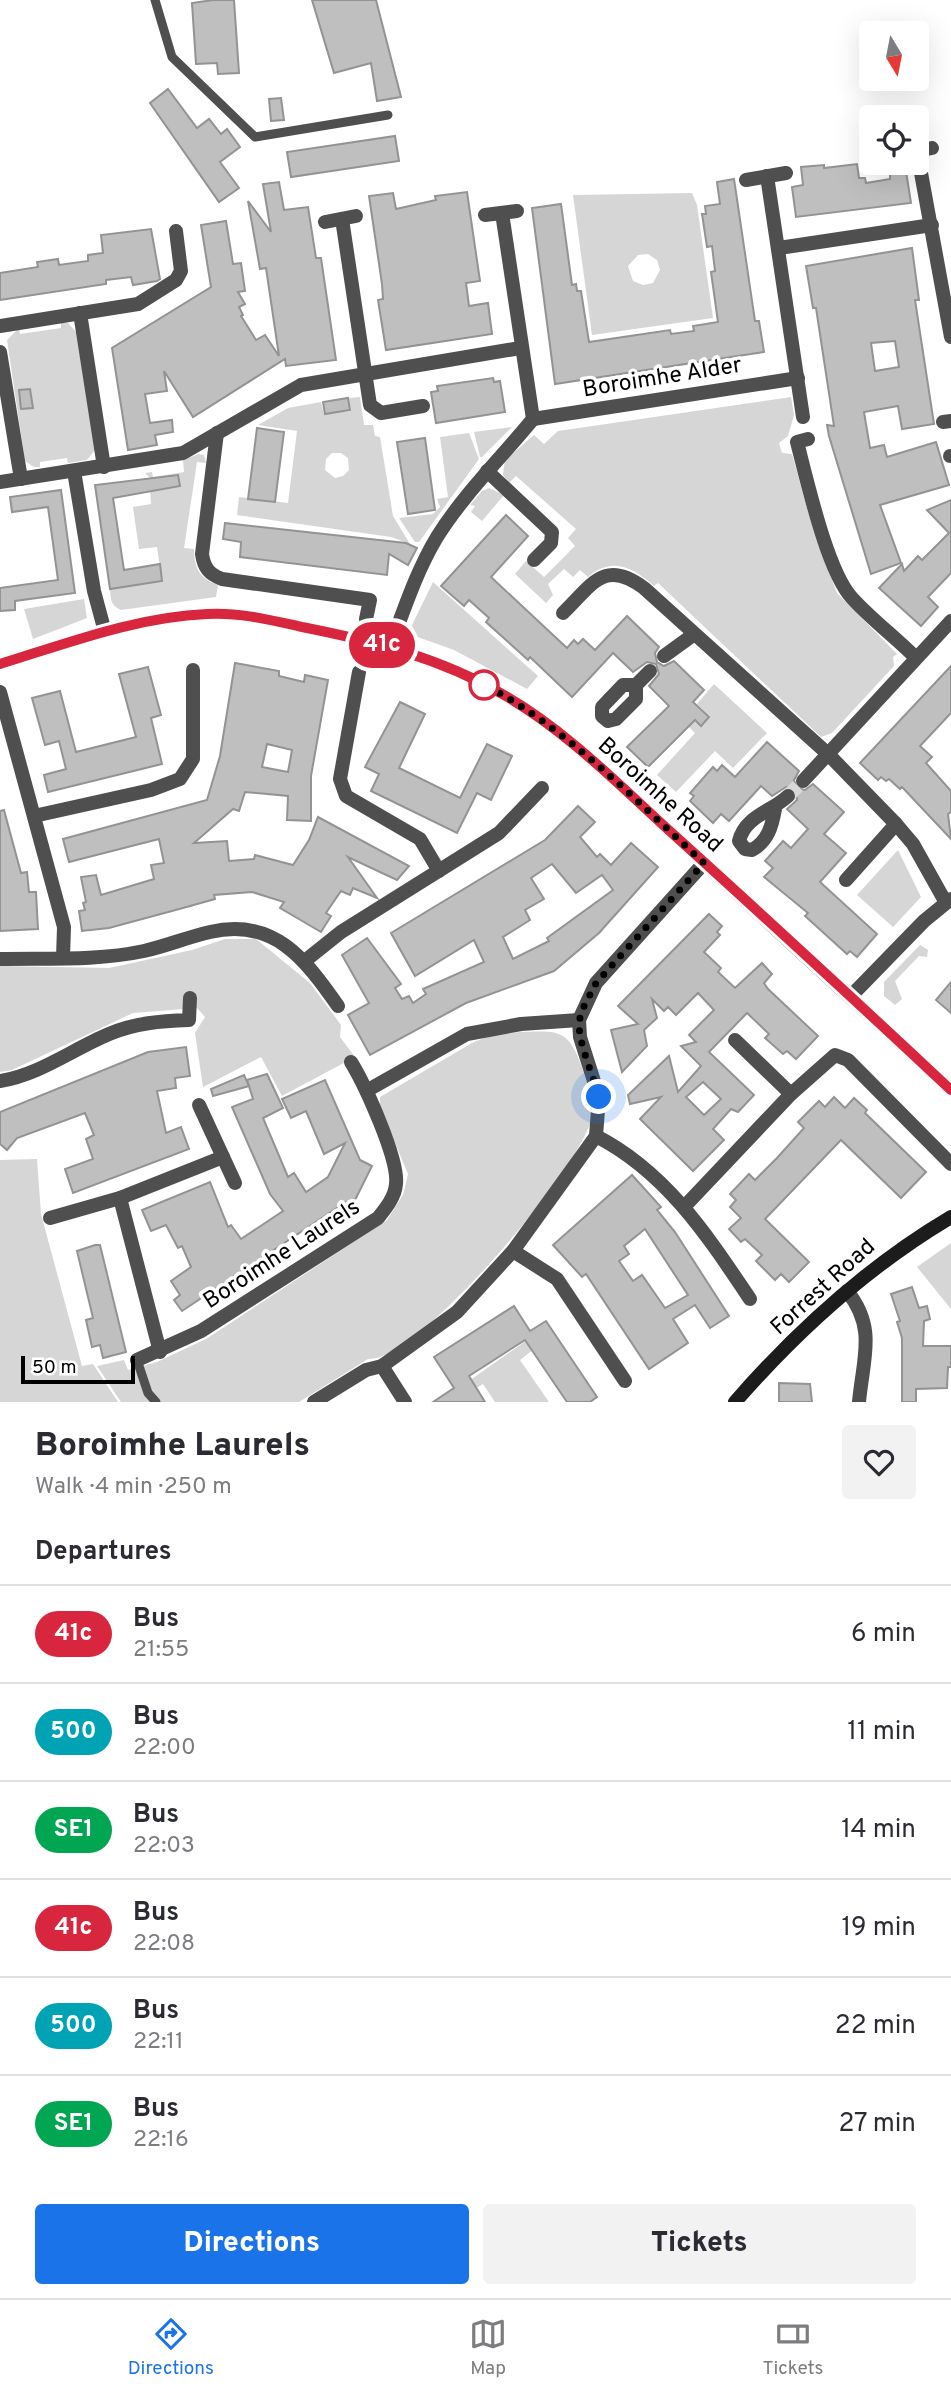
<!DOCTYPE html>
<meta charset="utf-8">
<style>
:root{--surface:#fff;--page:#f2f2f3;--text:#2b2b33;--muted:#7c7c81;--line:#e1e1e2;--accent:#1a73e8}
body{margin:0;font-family:Overpass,sans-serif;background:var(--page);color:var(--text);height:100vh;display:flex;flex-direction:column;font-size:26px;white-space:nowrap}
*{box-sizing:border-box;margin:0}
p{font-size:23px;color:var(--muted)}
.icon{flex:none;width:38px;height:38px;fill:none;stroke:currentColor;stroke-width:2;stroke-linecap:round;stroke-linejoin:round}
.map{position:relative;height:1402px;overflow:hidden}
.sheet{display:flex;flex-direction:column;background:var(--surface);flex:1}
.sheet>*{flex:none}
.badge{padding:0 14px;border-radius:23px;font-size:24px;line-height:46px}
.needle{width:46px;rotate:170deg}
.controls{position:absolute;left:859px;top:21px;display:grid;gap:14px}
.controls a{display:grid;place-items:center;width:70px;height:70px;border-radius:7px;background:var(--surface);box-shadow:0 7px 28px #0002;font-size:35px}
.scale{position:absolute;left:21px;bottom:18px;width:114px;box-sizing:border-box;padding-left:7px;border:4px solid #000;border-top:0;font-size:19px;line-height:24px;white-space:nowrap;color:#000;-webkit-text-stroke:5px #fff;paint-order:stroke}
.you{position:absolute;width:35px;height:35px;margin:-18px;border:5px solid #fff;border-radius:50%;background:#1a73e8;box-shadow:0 0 0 10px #1a73e833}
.map>.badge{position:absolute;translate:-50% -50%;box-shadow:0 0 0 4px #fff}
h2{padding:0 35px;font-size:26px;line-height:63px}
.round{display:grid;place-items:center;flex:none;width:74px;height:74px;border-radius:7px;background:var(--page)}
.head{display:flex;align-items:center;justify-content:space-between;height:119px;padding:0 35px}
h1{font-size:33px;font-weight:800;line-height:52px}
.action{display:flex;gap:14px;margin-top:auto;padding:14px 35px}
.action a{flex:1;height:80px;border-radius:7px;background:var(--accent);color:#fff;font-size:28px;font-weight:800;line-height:80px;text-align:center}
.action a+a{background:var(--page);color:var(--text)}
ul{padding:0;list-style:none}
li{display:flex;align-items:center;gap:21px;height:98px;padding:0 35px;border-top:2px solid var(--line)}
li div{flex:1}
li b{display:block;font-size:26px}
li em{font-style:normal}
li .badge{min-width:77px;font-weight:700;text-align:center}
.tabs{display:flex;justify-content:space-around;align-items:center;height:98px;border-top:2px solid var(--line);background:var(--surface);font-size:19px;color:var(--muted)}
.tabs a{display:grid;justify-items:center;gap:4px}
.tabs .on{color:var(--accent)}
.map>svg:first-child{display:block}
.green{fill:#d6d6d6;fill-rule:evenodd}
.building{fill:#bfbfbf;stroke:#939393;stroke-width:2;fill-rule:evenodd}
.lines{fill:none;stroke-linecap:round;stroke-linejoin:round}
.street-tunnel{stroke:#d9d9d9;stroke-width:14;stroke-dasharray:14 7;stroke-linecap:butt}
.lane{stroke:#4f4f4f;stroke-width:9}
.street{stroke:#4f4f4f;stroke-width:14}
.secondary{stroke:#1c1c1c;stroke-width:14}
.line-casing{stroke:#fff;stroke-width:16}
.line{stroke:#d7263d;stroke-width:10}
.walk{stroke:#000;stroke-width:7;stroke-dasharray:0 12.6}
.stop-dot{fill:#fff;stroke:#d7263d;stroke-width:3.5}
.labels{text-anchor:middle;stroke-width:7;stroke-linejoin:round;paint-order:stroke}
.street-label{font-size:23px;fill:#000;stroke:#fff}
</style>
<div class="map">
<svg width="951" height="1402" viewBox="0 0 951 1402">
<rect width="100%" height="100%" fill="#fff"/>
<!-- green -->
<g class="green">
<path d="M692,193L697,205L713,318L592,335L573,195ZM648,254L657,260L660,270L653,283L643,285L633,281L628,266L638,255Z"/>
<path d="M61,323H68L76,332L95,450L87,460L68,463L67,458L40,462V467H34L25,461L7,340L19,328L20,334L61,328Z"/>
<path d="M360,397L364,425H373L375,436L380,437L393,516L410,544L391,537L237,515L239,497L288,503L297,431L258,425L288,408L321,402L324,414L351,411L349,398ZM332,453H341L348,458L349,470L343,476L335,478L325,470L326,459Z"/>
<path d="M791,397L794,415L788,436L779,443L782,453L792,454L814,533L837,593L897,654L893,657L894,666L832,733L821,737L658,583L654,586C633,568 613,556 588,577L580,570L573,577L564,569L548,584L553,595L546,603L515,574L526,561L544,577L575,546L568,538L576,529L516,476L509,483L503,475L505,460L534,435L544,444L558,431Z"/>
<path d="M512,427L482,457H480L474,432Z"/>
<path d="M469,433L479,459L419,542H415L399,518L433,514L440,507L437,499L448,497L440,437Z"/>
<path d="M199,454L204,455L206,463L197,462L184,548L194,549C194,568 200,579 218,585L216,597L121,610C110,605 111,599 110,589L162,581L157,547L139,549L133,507L151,504L149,477L145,473L152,472L153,477L184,472L183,460Z"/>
<path d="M489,488L504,495L482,521L471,512L475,506L470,505L482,491Z"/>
<path d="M433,582L538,676L527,689L454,650L415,636L412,625Z"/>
<path d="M84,599L87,618L33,639L24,609Z"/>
<path d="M714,684L767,733L733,768L715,751L676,792L657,775L695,733L683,721L688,716L701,726L710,717L697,704Z"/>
<path d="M898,850L921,897L893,927L857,895Z"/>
<path d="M225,939H256L310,983L341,1025L340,1037L355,1057L282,1096L261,1057L203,1087L195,1033L205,1017L197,1008L133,1013L12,1070L0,1072V966L109,968L192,950Z"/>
<path d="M920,945L928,950L927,957L919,956L895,981L902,999L895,1005L884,996V982Z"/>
<path d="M520,1032C557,1031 568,1028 581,1065C587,1082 596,1100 592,1117C583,1165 417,1363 368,1359L299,1402H121L97,1366L124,1360L128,1370L157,1362L206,1339L387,1220L403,1195L408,1174L380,1107V1097L472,1043L489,1036Z"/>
<path d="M37,1159L41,1214L82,1366L93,1364L118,1402H0V1160Z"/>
<path d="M951,1243V1309L917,1267Z"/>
<path d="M537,1333L543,1342L520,1360L549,1402H495L483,1384L458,1399L466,1383Z"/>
</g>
<!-- building -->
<g class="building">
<path d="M213,0H234L239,73L218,74L217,63L196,64L192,3Z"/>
<path d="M312,0H376L401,97L377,101L371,63L334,73Z"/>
<path d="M168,89L197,128L209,119L221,134L227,129L240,147L220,162L239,188L219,202L150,103Z"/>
<path d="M281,98L284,120L271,121L269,99Z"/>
<path d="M395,136L399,161L291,177L287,152Z"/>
<path d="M857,164L859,178H865L866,183L890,179V174L906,171L911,203L796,217L792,187L803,185L801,167L824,165V168Z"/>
<path d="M734,179L755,321H759L764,352L555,384L532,208L561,204L572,285L576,284L577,291H581L589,342L670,330L671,334L694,331L693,326L718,322L711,272L715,271L712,246L707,247L702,214H706L705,206L720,204L717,182Z"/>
<path d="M279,182L284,210L308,207L316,258H321L336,360L286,366L285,359L193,417L164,371L167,391L145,394L150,423L172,420L173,432L155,435L157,445L128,450L112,348L211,287L201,225L226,221L233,264L241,263L245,291L238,292L245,304L239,307L243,315L241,316L256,340L265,335L279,356L266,268L260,269L248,201L271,232L263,184Z"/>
<path d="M467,192L480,281L466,283L469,306L488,303L492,334L386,350L378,300L383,299L382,284L369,196L393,193L396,209L436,200L435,196Z"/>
<path d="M151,229L160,279L157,281L133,285L131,277L106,280V284L0,300V273L38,267L37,262L58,259L59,265L88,261V255L103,253L101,235Z"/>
<path d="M912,248L919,300H915L934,424L902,429L898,406L864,412L870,448L884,445L887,457L936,442L949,485L880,505L901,563L871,574L829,436L827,425L834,426L816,308H813L806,266ZM895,341L899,367L875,371L871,343Z"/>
<path d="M493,378L494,382L500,381L505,412L436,423L431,392L438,391L437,386Z"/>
<path d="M30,389L33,408L21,409L19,390Z"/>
<path d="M348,398L350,410L325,414L323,402Z"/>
<path d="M257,428L284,432L275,502L248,499Z"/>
<path d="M425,438L435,510L408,514L397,442Z"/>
<path d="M178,475L180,486L113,498L124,570L160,564L162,581L110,589L95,485Z"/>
<path d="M61,490L75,593L15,601V610L0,611V588L58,580L48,507L12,512L10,497Z"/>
<path d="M951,500V573L928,597L938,607L921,626L879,588L902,564L904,571L918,556L922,560L949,533L927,510Z"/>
<path d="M506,515L528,536L491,577L567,648L574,640L578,644L583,639L595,650L627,616L659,647L655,653L657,662L664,666L674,661L704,690L693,702L709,717L701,726L695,720L648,767L627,747L669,706L649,686L659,674L656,664L647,662L633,672L613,653L572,697L530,657L528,660L486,622L489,618L469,600L464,606L441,586Z"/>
<path d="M225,523L406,543L417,548L408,565L389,554L387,575L240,557L241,542L223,539Z"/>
<path d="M235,663L279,671V676L304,682L305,675L328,680L311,776V821L287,820L288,796L245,792L239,811L233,809L194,843L227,841L229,861L254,859L255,855L293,865L309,840L318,817L409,866L397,880L348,857L377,898L353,888L350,895L341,891L326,913L331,916L321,932L280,908L284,902L252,892L214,895L215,899L183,908L109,928L82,931L79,911L85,910L83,903L86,902L81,877L96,875L101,895L154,879L151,865L164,863L159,839L69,862L63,839L207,800L220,756ZM267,744L292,750L288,772L262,767Z"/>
<path d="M951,666V713L920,746L932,757L926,763L951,791V812L948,814L951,839L902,787L900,789L889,779L886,781L881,777L878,780L860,763Z"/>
<path d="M148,667L161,715L151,718L162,764L48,792L44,775L66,769L59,741L45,745L32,698L60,691L76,752L136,737L119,674Z"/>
<path d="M400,702L425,714L399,768L460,798L487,744L512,756L491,800L477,793L457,833L371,791L379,774L365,767Z"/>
<path d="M767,742L799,771L794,780L797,788L805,790L813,784L844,812L824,834L846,853L820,882L877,934L857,957L850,951L847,954L805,916L808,913L764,877L773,868L765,861L783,841L791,848L808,829L787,809L797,800L795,789L786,787L772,796L761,786L729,821L721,814L713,823L690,801L694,796L690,793L713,767L717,771L722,765L735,777Z"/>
<path d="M578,806L595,822L580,837L597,857L600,854L611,865L631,843L658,867L599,933L554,971L466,1003L370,1055L348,1015L369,1003L342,955L367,938L401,984L395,988L402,999L409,996L413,1003L426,994L423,989L484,962L474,940L415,976L391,933L545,840ZM552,864L576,893L602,875L613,890L547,938L549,941L513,959L503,937L530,920L525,910L544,899L531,878Z"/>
<path d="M4,810L21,873L27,872L29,892H36L38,929L0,931V811Z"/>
<path d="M709,914L722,926L717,932L720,935L704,952L721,968L718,972L735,988L762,963L772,974L764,983L768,989L818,1036L796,1059L787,1051L783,1054L765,1038L769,1034L747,1013L709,1052L754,1095L738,1112L731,1109L713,1129L724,1140L693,1171L640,1119L661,1097L630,1104L628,1095L669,1056L678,1092L701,1066L681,1046L696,1042L689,1035L714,1010L698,993L676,1015L668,1007L664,1011L652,999L657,1018L644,1030L647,1046L622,1072L611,1030L638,1024L618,1006ZM703,1082L721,1099L704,1115L686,1097Z"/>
<path d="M951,982V1013L936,1000Z"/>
<path d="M186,1047L190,1076L175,1078L176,1088L157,1091L166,1133L181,1127L189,1149L73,1193L65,1169L93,1159L86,1139L94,1135L85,1113L17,1138L7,1150L0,1144V1112L148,1052Z"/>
<path d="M267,1074L283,1108L263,1118L288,1177L294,1173L306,1192L328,1177L345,1143L324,1154L306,1111L291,1118L282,1099L325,1080L360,1160L372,1166L352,1206L346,1202L182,1311L174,1300L180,1295L171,1281L191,1267L182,1246L178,1248L166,1225L151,1231L142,1210L210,1182L228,1227L231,1225L241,1239L283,1211L270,1194L232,1107L253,1099L247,1080Z"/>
<path d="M244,1075L249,1086L213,1096L211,1089Z"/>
<path d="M834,1097L845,1108L854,1098L867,1110L865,1113L926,1172L901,1198L841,1140L765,1219L809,1262L789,1282L781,1274L775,1280L756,1261L762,1255L745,1239L741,1242L729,1229L741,1218L730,1207L736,1200L730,1194L749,1174L755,1180L777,1158L804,1128L798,1122L819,1101L825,1107Z"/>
<path d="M632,1175L661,1207L657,1210L675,1232L729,1316L710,1328L695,1305L673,1319L688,1343L649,1369L586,1274L582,1277L553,1245ZM645,1229L688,1295L665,1308L642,1275L633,1281L619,1261L629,1254L624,1246Z"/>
<path d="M95,1245H100L126,1352L103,1358L100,1345L92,1347L86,1320L93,1318L77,1251Z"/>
<path d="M912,1287L919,1308L927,1306L930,1319L924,1321L923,1346H951V1367H948L947,1388L916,1389V1402H902V1338L897,1322L900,1321L891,1294Z"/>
<path d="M514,1306L530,1331L546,1321L597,1397L590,1402H567L525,1340L469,1376L485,1402H433L454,1388L434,1357Z"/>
<path d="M779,1383L810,1384L812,1402H779Z"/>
</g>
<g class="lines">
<!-- street-tunnel -->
<path class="street-tunnel" d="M788,796L803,781"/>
<!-- lane -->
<g class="lane">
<path d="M155,0L172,57L255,137L388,115"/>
<path d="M137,1360L148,1393L156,1402"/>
</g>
<!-- street -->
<g class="street">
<path d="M932,148L917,151L951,337"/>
<path d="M767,176L803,417"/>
<path d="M746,180L786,173"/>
<path d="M485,215L517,211"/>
<path d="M342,219L370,405L381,413L423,406"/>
<path d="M325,222L356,216"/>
<path d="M779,248L932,225"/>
<path d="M80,313L104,467"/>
<path d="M0,326L138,304L176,280L181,271L176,231"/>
<path d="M0,352L21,479"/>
<path d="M533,419L798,378"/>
<path d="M943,422L951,421"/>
<path d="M217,433L202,554C204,568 209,574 222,579L370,600L366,619"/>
<path d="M808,439L797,442C807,480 827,571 852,598C871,619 895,637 915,657"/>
<path d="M950,456H951"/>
<path d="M74,471L94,591L105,632"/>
<path d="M487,471L552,532L551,543L534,560"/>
<path d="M0,482L183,453L301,385L520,348"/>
<path d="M563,613C592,585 604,558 644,588L828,754L896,824L913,844L945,901"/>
<path d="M390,647C404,610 416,572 437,537C464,494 501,458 533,419L502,213"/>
<path d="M664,656L693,635"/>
<path d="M359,672L340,779L346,796L420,839L439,871"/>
<path d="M636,685H623L602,707V716L608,721L616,719L636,699V685L650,671"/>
<path d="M0,692L64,927L63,958"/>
<path d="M803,781L951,621"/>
<path d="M775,809C772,826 768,841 752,850L745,849L739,841C745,816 771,812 788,796"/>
<path d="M34,816L151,790L180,779L193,759V670"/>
<path d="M846,880L896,824"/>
<path d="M0,959C48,958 97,961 144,951C166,946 188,937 210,932C274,917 305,959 338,1006"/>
<path d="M306,960L341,932L499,833L542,788"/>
<path d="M852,995L924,921L951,899"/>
<path d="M735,1040L791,1094"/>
<path d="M0,1081C39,1075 73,1049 109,1034C135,1023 161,1021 189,1020L190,998"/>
<path d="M368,1090L467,1034L521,1024L579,1020"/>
<path d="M199,1105L235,1183"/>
<path d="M596,1136C666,1172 707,1235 750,1299"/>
<path d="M120,1198L160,1352"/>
<path d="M685,1206L791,1094L835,1055L848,1060L951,1164"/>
<path d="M50,1218L120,1198L223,1157"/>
<path d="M513,1251L557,1279L625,1381"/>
<path d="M847,1291C877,1328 863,1358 859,1402"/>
<path d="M137,1360L201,1331L378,1218C386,1208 395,1197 396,1184C399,1159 365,1085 351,1062"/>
<path d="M382,1366L405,1402"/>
<path d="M314,1402L366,1370L382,1366L457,1312L513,1251L596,1136L599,1097L580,1037L579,1020L596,983L704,863"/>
</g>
<!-- secondary -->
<g class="secondary">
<path d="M0,664C68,643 136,617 207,614C239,612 271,620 302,627C372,641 441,658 504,695C568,732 623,789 677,838C769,922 860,1006 951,1090"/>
<path d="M735,1402C797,1331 870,1265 951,1217"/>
</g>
</g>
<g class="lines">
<defs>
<path id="line" d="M0,664C68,643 136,617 207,614C239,612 271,620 302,627C373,641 441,658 504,695C567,731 620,786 673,834C767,919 859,1004 951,1090"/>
</defs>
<!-- line casing -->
<use href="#line" class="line-casing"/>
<!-- line -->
<use href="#line" class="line"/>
<!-- walk -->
<path class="walk" d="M484,685L481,683C565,726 634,799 704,863L596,983C591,994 583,1005 580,1018C575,1037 594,1076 599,1097"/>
</g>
<!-- markers -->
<circle class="stop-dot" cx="484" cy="685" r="14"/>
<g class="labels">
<!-- street labels -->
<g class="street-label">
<text transform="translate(662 376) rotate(-9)" y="8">Boroimhe Alder</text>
<text transform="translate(661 794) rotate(42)" y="8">Boroimhe Road</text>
<text transform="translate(281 1253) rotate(-33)" y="8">Boroimhe Laurels</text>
<text transform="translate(822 1286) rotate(-42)" y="8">Forrest Road</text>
</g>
</g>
</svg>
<div class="controls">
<a><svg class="needle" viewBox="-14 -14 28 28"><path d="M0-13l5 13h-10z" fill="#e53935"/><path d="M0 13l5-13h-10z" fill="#7c7c81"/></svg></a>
<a><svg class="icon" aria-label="locate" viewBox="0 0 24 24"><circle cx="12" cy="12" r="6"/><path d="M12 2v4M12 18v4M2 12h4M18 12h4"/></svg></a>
</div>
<div class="scale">50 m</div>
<div class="you" style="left:599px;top:1097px"></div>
<b class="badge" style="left:382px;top:645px;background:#d7263d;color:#fff">41c</b>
</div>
<section class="sheet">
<div class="head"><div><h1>Boroimhe Laurels</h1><p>Walk · 4 min · 250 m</p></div><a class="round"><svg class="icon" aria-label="heart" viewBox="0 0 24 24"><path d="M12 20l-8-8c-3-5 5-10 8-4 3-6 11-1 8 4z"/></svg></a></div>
<h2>Departures</h2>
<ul>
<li><span class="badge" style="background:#d7263d;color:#fff">41c</span><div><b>Bus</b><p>21:55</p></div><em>6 min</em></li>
<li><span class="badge" style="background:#00a3b4;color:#fff">500</span><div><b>Bus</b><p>22:00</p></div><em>11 min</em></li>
<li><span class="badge" style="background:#00a651;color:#fff">SE1</span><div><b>Bus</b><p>22:03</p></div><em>14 min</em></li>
<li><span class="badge" style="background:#d7263d;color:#fff">41c</span><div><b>Bus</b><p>22:08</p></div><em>19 min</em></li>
<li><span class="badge" style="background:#00a3b4;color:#fff">500</span><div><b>Bus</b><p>22:11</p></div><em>22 min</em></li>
<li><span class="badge" style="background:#00a651;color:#fff">SE1</span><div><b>Bus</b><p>22:16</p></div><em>27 min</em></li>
</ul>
<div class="action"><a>Directions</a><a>Tickets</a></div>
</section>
<nav class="tabs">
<a class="on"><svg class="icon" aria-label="directions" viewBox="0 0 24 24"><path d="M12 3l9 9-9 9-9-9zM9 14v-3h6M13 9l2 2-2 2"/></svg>Directions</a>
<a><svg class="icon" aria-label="map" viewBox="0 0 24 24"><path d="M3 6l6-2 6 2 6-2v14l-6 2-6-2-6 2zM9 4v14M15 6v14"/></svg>Map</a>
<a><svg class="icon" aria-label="tickets" viewBox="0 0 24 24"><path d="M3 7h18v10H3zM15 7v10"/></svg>Tickets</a>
</nav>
